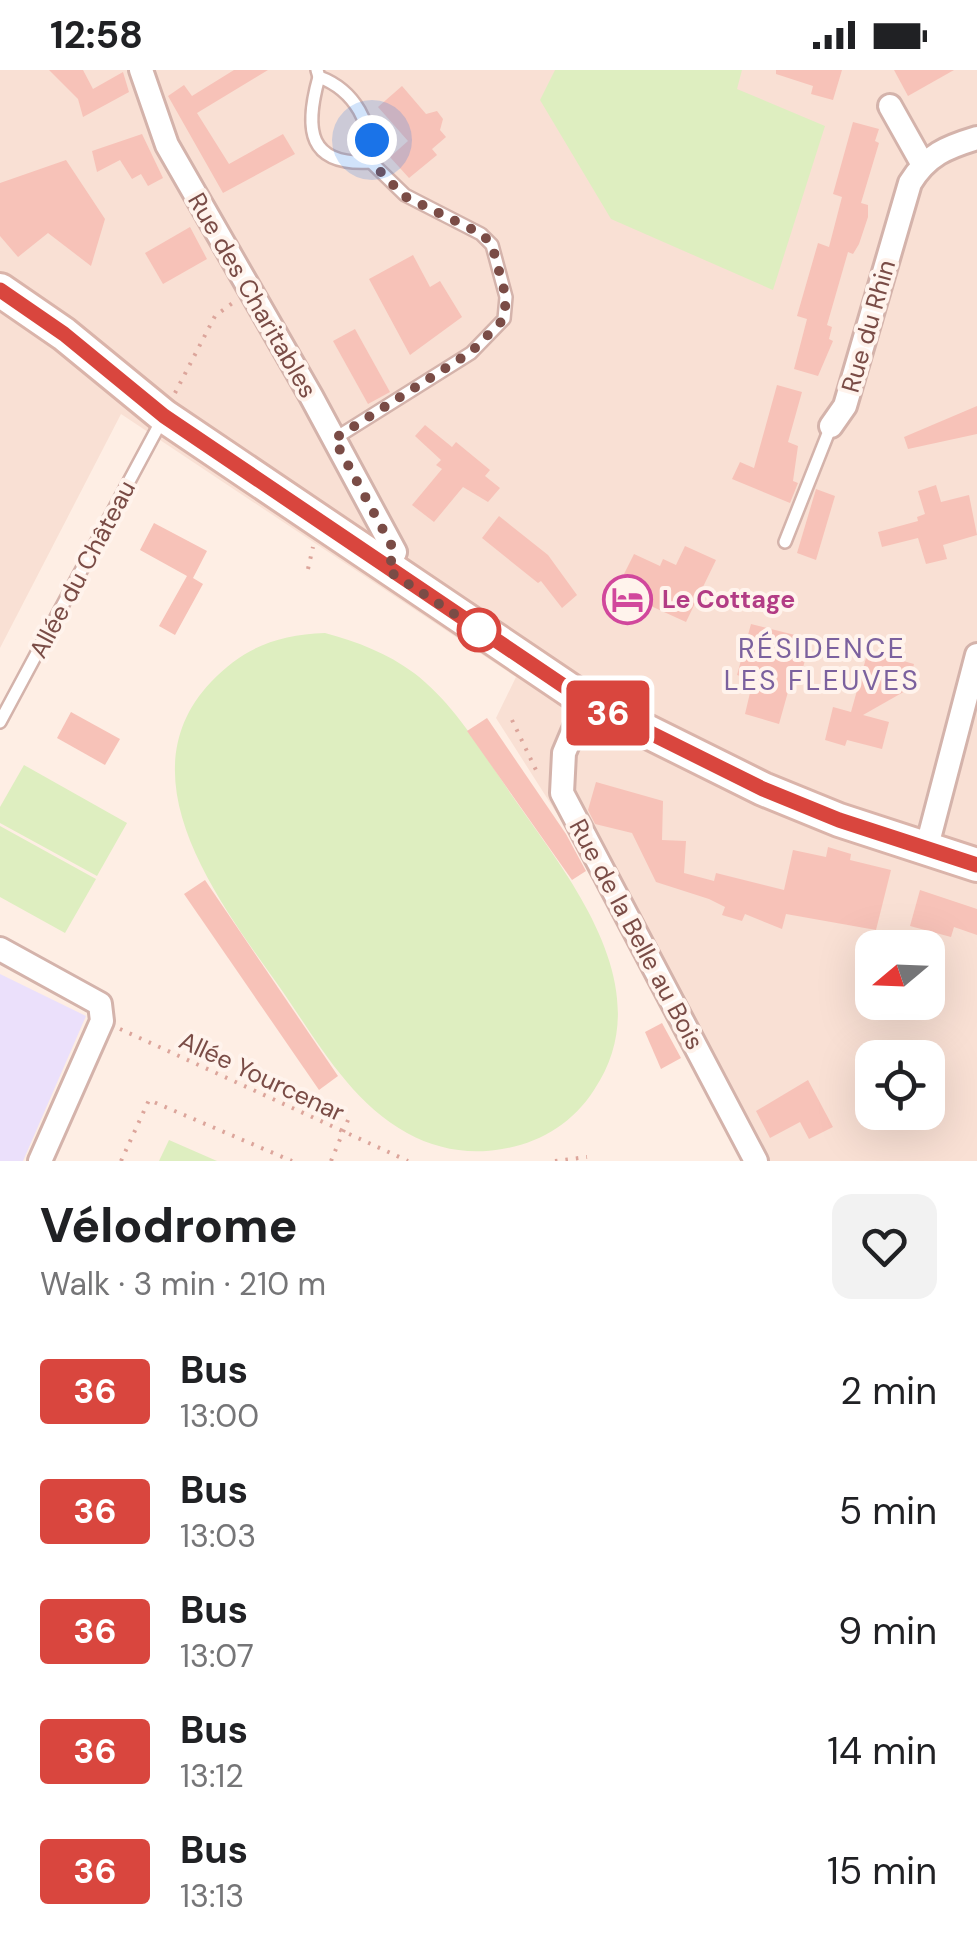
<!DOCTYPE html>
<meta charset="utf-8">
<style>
:root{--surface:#fff;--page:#f2f2f2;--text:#202124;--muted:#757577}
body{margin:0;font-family:"DM Sans",sans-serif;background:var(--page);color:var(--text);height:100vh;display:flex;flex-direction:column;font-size:38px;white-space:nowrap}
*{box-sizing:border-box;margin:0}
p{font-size:32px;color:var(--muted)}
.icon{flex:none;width:55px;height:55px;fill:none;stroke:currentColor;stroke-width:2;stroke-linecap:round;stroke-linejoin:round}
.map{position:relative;height:1091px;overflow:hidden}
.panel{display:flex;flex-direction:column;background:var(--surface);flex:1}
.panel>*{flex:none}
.badge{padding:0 20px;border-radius:8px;font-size:35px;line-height:65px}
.needle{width:65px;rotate:251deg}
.fabs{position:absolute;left:855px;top:860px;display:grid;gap:20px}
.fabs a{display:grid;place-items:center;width:90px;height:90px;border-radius:20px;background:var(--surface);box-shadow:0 10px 40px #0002;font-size:50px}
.you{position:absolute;width:50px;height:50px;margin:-25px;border:8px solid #fff;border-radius:50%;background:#1a73e8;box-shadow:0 0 0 15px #1a73e833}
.map>.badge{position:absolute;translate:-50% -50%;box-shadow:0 0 0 5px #fff}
.round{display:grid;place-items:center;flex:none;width:105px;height:105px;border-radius:20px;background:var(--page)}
.summary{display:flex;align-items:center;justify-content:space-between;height:170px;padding:0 40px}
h1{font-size:48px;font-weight:800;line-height:75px}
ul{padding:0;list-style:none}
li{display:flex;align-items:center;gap:30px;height:120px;padding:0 40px}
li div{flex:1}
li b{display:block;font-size:38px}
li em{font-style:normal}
li .badge{min-width:110px;font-weight:700;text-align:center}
.status{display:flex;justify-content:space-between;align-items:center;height:70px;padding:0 50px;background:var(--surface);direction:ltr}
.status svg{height:28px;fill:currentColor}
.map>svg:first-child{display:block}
.residential{fill:#f9e0d4;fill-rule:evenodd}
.education{fill:#ebe0fb}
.green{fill:#deeec0}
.building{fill:#f7c2b8}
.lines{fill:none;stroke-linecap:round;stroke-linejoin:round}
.lane-casing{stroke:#d4b3ab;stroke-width:16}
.street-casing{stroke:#d4b3ab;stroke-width:28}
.secondary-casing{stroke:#dab4aa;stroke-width:38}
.path{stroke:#dca59b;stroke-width:4;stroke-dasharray:2.5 8;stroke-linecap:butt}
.lane{stroke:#fff;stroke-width:11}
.street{stroke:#fff;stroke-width:22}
.secondary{stroke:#fff;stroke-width:32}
.line-casing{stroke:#fff;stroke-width:22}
.line{stroke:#d9463e;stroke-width:15}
.walk{stroke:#7a4c46;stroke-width:10;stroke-dasharray:0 18}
.stop-dot{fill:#fff;stroke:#d9463e;stroke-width:5}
.labels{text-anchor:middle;stroke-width:8;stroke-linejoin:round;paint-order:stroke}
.street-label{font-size:25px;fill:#7a4c46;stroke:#fff3ec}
.hotel-label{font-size:25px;font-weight:bold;fill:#b23c85;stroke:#fff3ec;text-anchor:start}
.neighbourhood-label{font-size:28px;letter-spacing:2.5px;fill:#7b619e;stroke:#fff3ec}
</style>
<div class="status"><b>12:58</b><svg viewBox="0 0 49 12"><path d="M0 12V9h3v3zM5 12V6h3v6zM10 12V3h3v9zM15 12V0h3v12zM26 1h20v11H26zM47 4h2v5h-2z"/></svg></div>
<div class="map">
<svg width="977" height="1091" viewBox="0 0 977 1091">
<rect width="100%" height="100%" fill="#feeee4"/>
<!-- residential -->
<path class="residential" d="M0,0H977V1091H743L621,844L496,648L516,607L121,344L0,578ZM872,878H928V932H872ZM872,988H928V1042H872Z"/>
<!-- education -->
<path class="education" d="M0,904L86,946L23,1091H0Z"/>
<!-- green -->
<g class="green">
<path d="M555,0H742L737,19L825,56L773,220L611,149L540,30Z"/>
<path d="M325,563C358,572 387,583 414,603C456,635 484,685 513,727C569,808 662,919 594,1020C573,1053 540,1073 502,1079C469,1085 436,1079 407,1063C351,1032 318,973 283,922C225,839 119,709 211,612C244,577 278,565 325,563Z"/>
<path d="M24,695L127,753L97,806L0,753V737Z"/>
<path d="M0,756L96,809L65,863L0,827Z"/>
<path d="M169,1070L217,1091H159Z"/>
</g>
<!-- building -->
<g class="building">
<path d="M49,0H83L93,19L123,2L129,22L83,47L78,29Z"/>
<path d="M234,0H268L197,43L229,94L283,64L295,84L223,123L168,26L184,15L192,26Z"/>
<path d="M776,0H842L833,30L811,24L813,16L776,4Z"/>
<path d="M894,0H954L908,26Z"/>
<path d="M402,16L426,44L437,41L443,49L440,60L446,67L432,79L437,85L409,108L390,87L408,71L378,37Z"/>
<path d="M853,52L879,59L875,71L879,73L861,133L868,135V147L859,174L853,184L848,182L827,255L832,257L829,269L833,271L818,306L794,299L807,249L797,246L818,173L829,177L842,127L833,124Z"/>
<path d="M142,64L163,108L148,116L141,104L132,109L120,90L97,102L92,81Z"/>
<path d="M66,90L105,149L91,196L48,163L18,187L0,166V113Z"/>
<path d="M190,157L207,189L163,214L145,183Z"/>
<path d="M413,185L430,217L440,211L462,247L410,285L369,209Z"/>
<path d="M355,259L390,322L368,334L333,271Z"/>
<path d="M777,315L802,322L788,372L798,376L793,411L798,413L790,433L732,409L740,392L754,398Z"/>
<path d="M977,336V364L908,379L904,367Z"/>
<path d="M425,355L452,377L456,372L490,400L485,406L500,418L488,432L463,417L434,452L412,435L442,399L436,395L441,390L415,366Z"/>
<path d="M936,415L941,432L969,425L977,465L943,475L947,489L926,494L918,468L882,477L878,462L918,451L917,447L925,444L918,421Z"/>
<path d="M816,419L835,426L816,490L797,483Z"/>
<path d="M499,446L548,485L577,525L562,538L541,511L538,513L482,468Z"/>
<path d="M154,453L207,481L193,508L203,514L175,565L159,556L187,506L140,480Z"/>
<path d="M685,476L716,490L686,552L642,532L634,548L608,536L634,484L660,496L663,489L676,495Z"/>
<path d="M751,554L803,567L798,584L806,586L801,606L793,604L779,654L745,644L753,610L737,605Z"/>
<path d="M868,581L914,594L907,620L863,645L889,652L882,679L847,670L845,676L825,670L833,637L851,642Z"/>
<path d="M71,642L120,669L105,695L57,668Z"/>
<path d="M487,648L566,764L586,801L572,810L467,661Z"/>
<path d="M596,712L663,731L662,770L686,771L684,803L714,811L716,803L784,820L793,780L826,787L828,777L851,784L850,790L891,800L876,860L786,844L782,859L745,844L742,851L722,845L725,837L709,829L656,812L632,763L595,754L588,740Z"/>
<path d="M205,810L338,1006L319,1020L184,824Z"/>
<path d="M920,820L977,839V865L954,857L951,867L910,856Z"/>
<path d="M662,953L681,988L661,999L645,962Z"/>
<path d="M808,1010L833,1057L809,1069L800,1052L770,1068L756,1041Z"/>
</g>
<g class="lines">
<defs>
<g id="lane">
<path d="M317,0L319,7C355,20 373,55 371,92L405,125L481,164L492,175L506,227L504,249L471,283L334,369"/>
<path d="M319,7C304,60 308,96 371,92"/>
<path d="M785,472L831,356"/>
<path d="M0,652L163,348"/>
</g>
<g id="street">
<path d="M141,0L167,75L311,326L395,482L387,500"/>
<path d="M890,36L922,93"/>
<path d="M831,356L845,336L910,113C927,85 947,77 977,68"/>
<path d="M586,631L564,683L562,723L756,1091"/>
<path d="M926,780L977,585"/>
<path d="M0,879L100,934L102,951L40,1091"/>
</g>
<path id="secondary" d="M0,220L64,264L164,346L586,631L763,719L839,750L977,795"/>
</defs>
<!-- lane casing -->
<use href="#lane" class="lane-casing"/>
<!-- street casing -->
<use href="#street" class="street-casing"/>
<!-- secondary casing -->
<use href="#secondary" class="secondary-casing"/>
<!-- path -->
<g class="path">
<path d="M175,323L215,246L234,232"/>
<path d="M308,499L313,477"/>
<path d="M512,650L536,700L542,702"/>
<path d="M120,959L408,1091"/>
<path d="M121,1091L149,1030L292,1091"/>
<path d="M331,1091L348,1050"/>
<path d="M555,1091L587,1087"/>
</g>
<!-- lane -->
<use href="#lane" class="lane"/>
<!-- street -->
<use href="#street" class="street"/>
<!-- secondary -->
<use href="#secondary" class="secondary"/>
</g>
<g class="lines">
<defs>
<path id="line" d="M0,220L64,264L164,346L586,631L763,719L839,750L977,795"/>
</defs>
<!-- line casing -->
<use href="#line" class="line-casing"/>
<!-- line -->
<use href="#line" class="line"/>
<!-- walk -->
<path class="walk" d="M372,70L371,92L404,126L482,164L492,175L506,227L504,249L471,282L334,369L395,482L387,500L479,560"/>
</g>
<!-- icons -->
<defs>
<symbol id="hotel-ring" viewBox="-11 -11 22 22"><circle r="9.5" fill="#fff3ec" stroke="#d1479c" stroke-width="1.5"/><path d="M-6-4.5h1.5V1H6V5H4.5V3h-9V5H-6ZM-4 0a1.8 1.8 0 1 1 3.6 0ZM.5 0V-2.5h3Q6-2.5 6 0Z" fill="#d1479c"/></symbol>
</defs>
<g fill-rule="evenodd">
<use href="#hotel-ring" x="600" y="502" width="55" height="55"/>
</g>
<!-- markers -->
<circle class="stop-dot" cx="479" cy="560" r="20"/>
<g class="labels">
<!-- street labels -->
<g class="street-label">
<text transform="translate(253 225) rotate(60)" y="9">Rue des Charitables</text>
<text transform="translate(868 256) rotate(-74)" y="9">Rue du Rhin</text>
<text transform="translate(82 499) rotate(-62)" y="9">Allée du Château</text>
<text transform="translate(637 864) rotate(62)" y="9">Rue de la Belle au Bois</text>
<text transform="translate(262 1006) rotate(25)" y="9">Allée Yourcenar</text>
</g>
<!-- hotel labels -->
<g class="hotel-label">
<text x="662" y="538">Le Cottage</text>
</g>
<!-- neighbourhood labels -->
<g class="neighbourhood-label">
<text x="822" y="588">RÉSIDENCE<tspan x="822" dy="32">LES FLEUVES</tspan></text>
</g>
</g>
</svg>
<div class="fabs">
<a><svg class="needle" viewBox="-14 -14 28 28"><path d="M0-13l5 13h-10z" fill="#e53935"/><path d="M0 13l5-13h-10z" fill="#757577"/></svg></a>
<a><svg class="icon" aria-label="locate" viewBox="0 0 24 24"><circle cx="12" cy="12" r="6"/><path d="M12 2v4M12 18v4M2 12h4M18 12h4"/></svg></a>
</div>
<div class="you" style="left:372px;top:70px"></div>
<b class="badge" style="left:608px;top:643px;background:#d9463e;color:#fff">36</b>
</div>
<section class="panel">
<div class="summary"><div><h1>Vélodrome</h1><p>Walk · 3 min · 210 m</p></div><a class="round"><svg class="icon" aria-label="heart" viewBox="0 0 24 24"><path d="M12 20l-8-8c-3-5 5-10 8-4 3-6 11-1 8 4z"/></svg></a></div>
<ul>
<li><span class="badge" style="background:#d9463e;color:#fff">36</span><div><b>Bus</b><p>13:00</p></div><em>2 min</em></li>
<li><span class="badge" style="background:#d9463e;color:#fff">36</span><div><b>Bus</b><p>13:03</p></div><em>5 min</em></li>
<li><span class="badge" style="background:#d9463e;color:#fff">36</span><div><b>Bus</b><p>13:07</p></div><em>9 min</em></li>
<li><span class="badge" style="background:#d9463e;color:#fff">36</span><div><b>Bus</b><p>13:12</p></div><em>14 min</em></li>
<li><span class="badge" style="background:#d9463e;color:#fff">36</span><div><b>Bus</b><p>13:13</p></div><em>15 min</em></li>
</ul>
</section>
